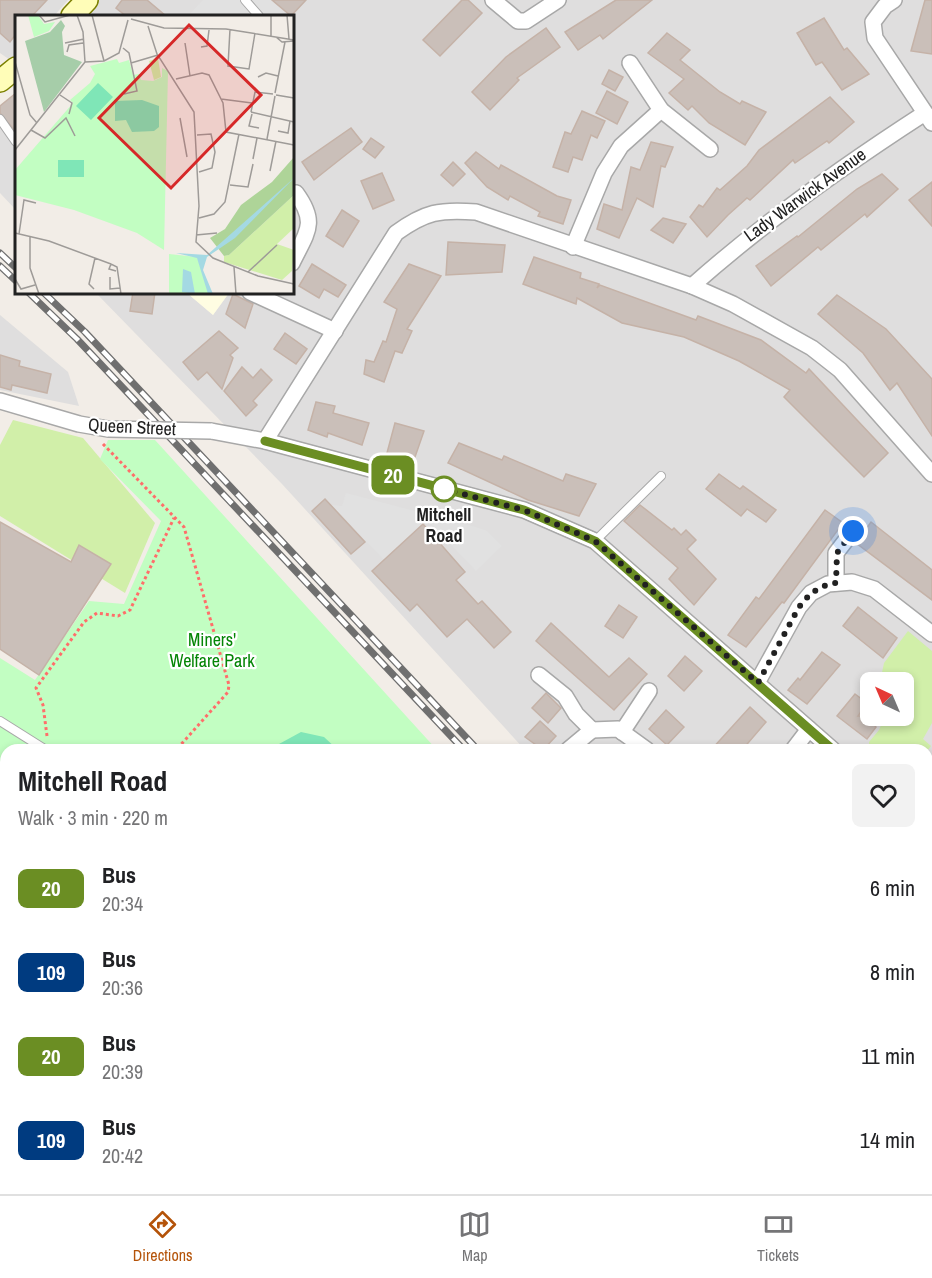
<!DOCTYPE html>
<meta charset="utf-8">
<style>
:root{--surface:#fff;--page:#f2f2f2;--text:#202124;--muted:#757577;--line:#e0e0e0;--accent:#b45309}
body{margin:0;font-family:"Archivo Narrow",sans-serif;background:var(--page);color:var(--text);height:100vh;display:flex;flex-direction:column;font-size:22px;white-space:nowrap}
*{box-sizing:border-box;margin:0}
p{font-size:20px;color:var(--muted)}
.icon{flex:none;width:33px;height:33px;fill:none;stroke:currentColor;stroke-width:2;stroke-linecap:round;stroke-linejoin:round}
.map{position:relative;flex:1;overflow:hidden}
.side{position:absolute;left:0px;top:744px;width:933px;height:450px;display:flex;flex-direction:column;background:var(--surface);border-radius:18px 18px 0 0;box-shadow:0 3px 9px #0003}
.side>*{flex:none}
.badge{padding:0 12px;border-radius:9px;font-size:21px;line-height:39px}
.needle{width:39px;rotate:316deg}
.controls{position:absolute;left:860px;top:672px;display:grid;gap:12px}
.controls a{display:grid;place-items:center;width:54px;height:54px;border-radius:9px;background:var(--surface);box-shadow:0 3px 9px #0003;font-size:30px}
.you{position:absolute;width:30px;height:30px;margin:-15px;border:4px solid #fff;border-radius:50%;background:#1a73e8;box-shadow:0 0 0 9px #1a73e833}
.map>.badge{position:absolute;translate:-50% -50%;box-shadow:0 0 0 3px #fff}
.round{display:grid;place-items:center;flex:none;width:63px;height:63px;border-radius:9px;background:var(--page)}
.headline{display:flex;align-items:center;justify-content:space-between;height:102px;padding:0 18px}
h1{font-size:28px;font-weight:700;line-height:45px}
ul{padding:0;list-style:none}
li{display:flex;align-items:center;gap:18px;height:84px;padding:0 18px}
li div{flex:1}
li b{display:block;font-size:22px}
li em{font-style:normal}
li .badge{min-width:66px;font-weight:700;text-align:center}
.dock{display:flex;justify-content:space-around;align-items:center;height:84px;border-top:2px solid var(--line);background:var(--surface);font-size:16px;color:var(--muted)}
.dock a{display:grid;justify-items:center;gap:3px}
.dock .on{color:var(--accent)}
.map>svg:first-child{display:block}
.residential{fill:#dfdede;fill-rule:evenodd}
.education{fill:#fffde2}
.grass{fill:#d1efa9}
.park{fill:#c2fec2}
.pitch{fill:#7fe6b7}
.parking{fill:#e1e1e1}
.building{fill:#cabfb9;stroke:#c5b2a7;stroke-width:1.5}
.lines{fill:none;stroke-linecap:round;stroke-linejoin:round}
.service-casing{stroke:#a8a8a8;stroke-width:10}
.minor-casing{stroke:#a8a8a8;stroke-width:18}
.secondary-casing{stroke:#7b7f00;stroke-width:24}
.path{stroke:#ff6e6a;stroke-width:3;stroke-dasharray:3 3;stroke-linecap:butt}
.service{stroke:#fff;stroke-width:8}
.minor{stroke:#fff;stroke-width:15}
.secondary{stroke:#fffdb8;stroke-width:21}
.rail-casing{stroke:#6f6f6f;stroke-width:7}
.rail{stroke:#fff;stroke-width:4.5;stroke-dasharray:14;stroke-linecap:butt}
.minor-bridge-casing{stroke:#a8a8a8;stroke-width:18;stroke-linecap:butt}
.minor-bridge{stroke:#fff;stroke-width:15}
.line-casing{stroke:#fff;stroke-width:14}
.line{stroke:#6b8e23;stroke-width:9}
.walk{stroke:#212121;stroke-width:6;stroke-dasharray:0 10.8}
.stop-dot{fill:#fff;stroke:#6b8e23;stroke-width:3}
.labels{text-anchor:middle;stroke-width:4.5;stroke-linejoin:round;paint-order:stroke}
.street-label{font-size:18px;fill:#212121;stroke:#fff}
.stop-label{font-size:18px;font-weight:bold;fill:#212121;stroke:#fff}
.park-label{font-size:18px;fill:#048505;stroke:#fff}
.inset-road{fill:none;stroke:#9e9b98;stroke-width:1.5}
.view{fill:#d62828;fill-opacity:0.15;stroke:#d62828;stroke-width:3}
.inset-edge{fill:none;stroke:#212121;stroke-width:3}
</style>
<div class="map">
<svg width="932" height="1194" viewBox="0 0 932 1194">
<rect width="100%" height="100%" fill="#f2ede7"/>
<!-- residential -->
<g class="residential">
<path d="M0,0H68L54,16H16V58L13,62L0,53Z"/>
<path d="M76,0H932V1027L927,1022V750H525L282,484L96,293H187L213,315L229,293L292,292V16H94ZM870,682H903V716H870Z"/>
<path d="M16,95V210L0,193V107Z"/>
<path d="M0,315L68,372L79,406L0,390Z"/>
</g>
<!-- education -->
<path class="education" d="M187,293H229L213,315Z"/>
<!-- grass -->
<g class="grass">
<path d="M13,420L83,438L155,523L125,593L0,516V445Z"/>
<path d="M908,631L932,651V723L923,739L931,746L927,751L869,750V742L879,730L885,716H903V682H880L884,663Z"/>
</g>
<!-- park -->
<path class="park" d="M108,440H155L437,750H6V1188H845L851,1194H0V658L35,680L89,601L124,604L161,521L100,459Z"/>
<!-- pitch -->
<path class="pitch" d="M301,732L324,737L338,750H268Z"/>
<!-- parking -->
<g class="parking">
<path d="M203,0H272L289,16H188Z"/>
<path d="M346,493L476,527L487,531L502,546L476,571L431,524H423L384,560L331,505L342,506Z"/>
<path d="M0,869L6,870V950L0,956Z"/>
</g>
<!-- building -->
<g class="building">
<path d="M0,0H47L32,16H16V34L10,42L0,33Z"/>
<path d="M122,0H147L166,16H126L116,8Z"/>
<path d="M272,0H306L291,16Z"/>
<path d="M462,0H468L482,13L440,56L423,40Z"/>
<path d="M616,0H652L603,39L600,35L578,50L565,32Z"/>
<path d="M925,0H932V54L911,51Z"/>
<path d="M824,18L844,50L847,48L869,74L842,90L822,62L816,65L797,33Z"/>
<path d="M546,28L560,47L517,78L519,80L490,110L472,92L506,57Z"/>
<path d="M667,33L690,50L680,60L720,92L740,104L742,101L766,112L745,145L709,123L692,106L688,110L669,93L684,79L648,53Z"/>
<path d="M609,70L623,77L615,91L602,84Z"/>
<path d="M607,91L628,102L617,124L596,113Z"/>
<path d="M16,93V132L0,113V106Z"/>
<path d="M830,97L854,122L829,143L827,141L795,163L793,160L750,200L747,198L728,215L707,237L690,217L699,205L703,207L717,188L720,190L747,166L759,150Z"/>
<path d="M582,111L605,121L597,138L591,135L582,160L573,157L568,172L553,167L565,132L571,134Z"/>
<path d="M351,128L362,142L314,180L302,162Z"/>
<path d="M371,138L384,147L375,158L363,149Z"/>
<path d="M651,142L673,147L665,167L661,166L653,207L637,198L619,238L597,229L604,204L622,210L631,167L640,170Z"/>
<path d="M476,152L499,169L501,165L557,196L571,200L563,224L538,216L540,212L510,196L508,200L487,187L465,163Z"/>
<path d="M453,162L465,174L453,186L441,175Z"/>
<path d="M382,173L394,200L373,209L361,181Z"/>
<path d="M882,174L898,189L867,217L865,214L821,250L818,247L771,286L756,266L797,236L798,237L857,189Z"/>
<path d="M932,182V226L909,200Z"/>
<path d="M342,210L359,221L343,247L326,236Z"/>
<path d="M663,218L686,224L673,243L651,230Z"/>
<path d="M448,242L505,245L502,272L446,275Z"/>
<path d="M534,257L581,273L580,278L599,284L597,288L600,285L696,320L698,316L761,340L806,373L809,369L888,453L864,477L784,397L790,390L739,361L684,337L622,323L577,298L576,304L523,284Z"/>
<path d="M312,264L346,285L338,297L324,289L319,298L299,286Z"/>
<path d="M409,264L441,276L407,329L412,331L402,353L395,351L384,382L364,374L366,360L374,362L383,341L386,342L397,309L384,302Z"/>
<path d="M133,292H155L152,314L130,311Z"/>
<path d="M233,294L253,304L245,328L226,314Z"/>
<path d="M837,295L886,329L932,379V436L897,383L890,390L863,353L818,314Z"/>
<path d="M219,331L238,348L230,355L233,358L222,389L207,372L198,380L183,362Z"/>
<path d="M285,333L307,349L296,364L274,349Z"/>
<path d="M0,355L20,361L19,366L51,374L47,393L12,385L11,390L0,387Z"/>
<path d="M242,367L253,378L261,369L272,380L253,401L257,405L246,416L224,391Z"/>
<path d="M316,402L335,406L333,413L369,423L362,445L328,433L327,437L308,430Z"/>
<path d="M395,423L424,431L415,457L387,453Z"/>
<path d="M459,443L502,460L504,456L563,481L566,474L596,484L579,516L528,500L448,463Z"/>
<path d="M719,474L740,489L743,486L776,510L766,522L747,509L741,516L706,489Z"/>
<path d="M325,499L365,542L351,554L312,511Z"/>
<path d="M640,505L672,530L674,528L681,535L686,530L696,540L687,549L716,579L694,605L669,579L678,568L624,521Z"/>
<path d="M825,510L843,523L784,603L782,602L746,647L728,635L756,597L759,599Z"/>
<path d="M0,522L71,562L79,545L111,564L39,675L0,649Z"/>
<path d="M871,522L932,570V600L856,543Z"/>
<path d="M423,524L465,572L456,580L478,604L482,601L511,632L494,648L467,619L447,637L417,604L410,611L372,571Z"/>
<path d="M619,605L637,617L623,638L605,626Z"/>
<path d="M858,607L897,638L883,658L843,626Z"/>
<path d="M551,623L609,677L629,658L647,674L614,710L536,641Z"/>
<path d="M822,652L840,665L807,704L788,690L798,678L800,680Z"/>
<path d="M685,656L702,671L684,691L668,676Z"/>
<path d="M546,693L561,708L548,723L532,708Z"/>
<path d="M855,694L867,703L858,716H876L871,722L876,727L867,739L837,716Z"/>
<path d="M750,707L766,722L742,750H711Z"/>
<path d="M666,710L684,727L667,745L649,729Z"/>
<path d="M540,721L556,736L543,750L525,737Z"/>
</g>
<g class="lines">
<defs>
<g id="service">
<path d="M245,0L259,16"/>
<path d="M0,119L16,142"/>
<path d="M595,541L661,476"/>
<path d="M0,721L46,750"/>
</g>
<g id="minor">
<path d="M493,0L518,21H526L558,0"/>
<path d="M894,0L885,6L873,22L875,38L932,123"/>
<path d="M630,63L661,110L710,149"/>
<path d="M573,247L604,173L621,146L661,110"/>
<path d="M292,263C307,232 318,223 296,193"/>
<path d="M692,286C765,221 843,166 925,113"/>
<path d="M250,292L335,331"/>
<path d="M0,401L79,424L108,429"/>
<path d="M211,431L265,441L524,510L595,541L833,750"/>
<path d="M265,441L396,233C425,212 440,209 476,212L692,286L733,304L812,348L840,370L932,474"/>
<path d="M836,583V553L853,531"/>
<path d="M539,675L565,696L576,714L592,730L618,729L647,750"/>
<path d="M757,683L799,607L811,593L828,584L852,582L874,589L932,634"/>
<path d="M622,732L649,691"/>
<path d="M568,750L592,730"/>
<path d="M793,750L809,729"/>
<path d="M927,833L932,837"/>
</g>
<g id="secondary">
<path d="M72,16L87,0"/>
<path d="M0,81L16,68"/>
</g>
</defs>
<!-- service casing -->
<use href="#service" class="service-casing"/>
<!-- minor casing -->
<use href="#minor" class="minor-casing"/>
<!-- secondary casing -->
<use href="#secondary" class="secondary-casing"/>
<!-- path -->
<g class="path">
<path d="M103,444L184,527L229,685L228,692L176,750"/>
<path d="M47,736L43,705L36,688L84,622L97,613L118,616L130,610L174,518"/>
<path d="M0,956L6,949"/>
<path d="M0,986L6,992"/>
<path d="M0,997L6,1004"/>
<path d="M0,1067L6,1003"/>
<path d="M0,1081H6"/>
<path d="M0,1140V1151L6,1157"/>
<path d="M36,1188L42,1194"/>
<path d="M48,1188L51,1194"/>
<path d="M173,1188L177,1194"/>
<path d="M237,1194L245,1188"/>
</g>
<!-- service -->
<use href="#service" class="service"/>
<!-- minor -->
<use href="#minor" class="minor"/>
<!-- secondary -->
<use href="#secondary" class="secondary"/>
<defs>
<g id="rail">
<path d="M0,253L16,268"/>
<path d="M0,266L16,281"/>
<path d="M28,292L77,339L464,750"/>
<path d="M43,292L85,332L478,750"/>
<path d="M876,1188L881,1194"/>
<path d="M890,1188L895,1194"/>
</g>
</defs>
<!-- rail casing -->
<use href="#rail" class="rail-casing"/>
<!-- rail -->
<use href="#rail" class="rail"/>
<defs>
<path id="minor-bridge" d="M108,429L211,431"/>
</defs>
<!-- minor-bridge casing -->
<use href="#minor-bridge" class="minor-bridge-casing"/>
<!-- minor-bridge -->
<use href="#minor-bridge" class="minor-bridge"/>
</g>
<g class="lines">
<defs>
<path id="line" d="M265,441L524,510L595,541L833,750"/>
</defs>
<!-- line casing -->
<use href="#line" class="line-casing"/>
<!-- line -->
<use href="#line" class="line"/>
<!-- walk -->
<path class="walk" d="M444,489L524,510L595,541L758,683L799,607L811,593L828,584L836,583L837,553L853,531"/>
</g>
<!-- markers -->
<circle class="stop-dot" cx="444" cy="489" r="12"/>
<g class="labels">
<!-- street labels -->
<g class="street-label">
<text transform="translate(805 195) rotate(-36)" y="6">Lady Warwick Avenue</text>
<text transform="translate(132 427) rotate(3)" y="6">Queen Street</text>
</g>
<!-- stop labels -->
<g class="stop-label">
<text x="444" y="521">Mitchell<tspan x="444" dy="21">Road</tspan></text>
</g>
<!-- park labels -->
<g class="park-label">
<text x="212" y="646">Miners'<tspan x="212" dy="21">Welfare Park</tspan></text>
</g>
</g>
<!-- overview -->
<g transform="translate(15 15)">
<rect width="279" height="279" fill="#f2ede7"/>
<path d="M143,43L146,62L139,65L134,46ZM279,180V213L262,229L279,235L277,256L267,265L209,247V241L214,240Z" fill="#d1efa9"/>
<path d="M279,142V180L214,240L209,241L195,223L210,214L226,190L257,167Z" fill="#aed498"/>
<path d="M46,5L50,11L47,17L49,40L67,47L29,97L10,26L35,17Z" fill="#a6cda9"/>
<path d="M13,0H23L29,9L40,7L34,16L19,22ZM102,44L104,48L114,45L118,60L124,59L126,65L138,66L147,62V53L153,56L149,235L122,218L59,195L0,180V155L58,88L55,85L75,68L80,59L75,51ZM154,239L182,242L195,279H154Z" fill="#c2fec2"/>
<path d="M83,68L98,82L76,105L61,91ZM127,85L144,91V112L139,116L117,117L111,105L100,106V86ZM43,145H69V162H43Z" fill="#7fe6b7"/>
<path d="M279,163L220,223L192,242L188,255L198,279H193L182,243L161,238L192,240ZM168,254L176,257L180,279L167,277Z" fill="#a4d9e3"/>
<path class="inset-road" d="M24,0L30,7L55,0M62,0L68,17L70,47M77,0L89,46M256,0V21M272,0L274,24M116,4L149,13L211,14L279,25M133,11L142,39L179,97L184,191L181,227L198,243L243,261L279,269M215,14L213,51L234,54L240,18M261,22L267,27L279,26M50,28L69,24M170,28L175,61M186,32L192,31L194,15M108,33L114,38L122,76L109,79M52,37L54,30L68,28M0,47L15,100L22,108M116,48L143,40M243,62L251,58L263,61M161,64L187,58L194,60L208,88L211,117L279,130M260,78L270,27M45,80L57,88L54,99M261,80L279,83M206,84L237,88M236,97L279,107M236,97L240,77L258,79M237,99L234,111L244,113M165,103L172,142M16,115L30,123L51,103L60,121M263,116L273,118L275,106M182,120L196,119L200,137L197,153L184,157M252,124L260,81M0,135L70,47L89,46L104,38L113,5M238,144L242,123M255,156L261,126M215,170L233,172L238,149M184,203L199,199L210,187L224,119M0,218L34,226L96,249M4,219L9,185L21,188M181,220L202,218M15,221V253L24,279M219,252L221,279M101,256L94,254L96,249L102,252L106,279M233,257L262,230M95,262V274L105,273M0,264L6,274L20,270M79,274L74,269L80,243"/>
<path class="view" d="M174,10L246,80L156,173L84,103Z"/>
<rect width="279" height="279" class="inset-edge"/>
</g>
</svg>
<div class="controls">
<a><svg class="needle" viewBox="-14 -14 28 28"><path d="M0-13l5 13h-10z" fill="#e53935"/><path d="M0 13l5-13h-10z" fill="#757577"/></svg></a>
</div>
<div class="you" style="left:853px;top:531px"></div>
<b class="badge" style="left:393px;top:475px;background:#6b8e23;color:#fff">20</b>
<section class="side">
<div class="headline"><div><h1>Mitchell Road</h1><p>Walk · 3 min · 220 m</p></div><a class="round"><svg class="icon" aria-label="heart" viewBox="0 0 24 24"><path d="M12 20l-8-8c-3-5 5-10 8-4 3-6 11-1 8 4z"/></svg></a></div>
<ul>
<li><span class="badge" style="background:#6b8e23;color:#fff">20</span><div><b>Bus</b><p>20:34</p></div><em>6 min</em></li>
<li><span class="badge" style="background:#003b80;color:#fff">109</span><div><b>Bus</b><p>20:36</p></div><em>8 min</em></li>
<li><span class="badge" style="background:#6b8e23;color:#fff">20</span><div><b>Bus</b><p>20:39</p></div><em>11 min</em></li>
<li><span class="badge" style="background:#003b80;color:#fff">109</span><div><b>Bus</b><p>20:42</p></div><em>14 min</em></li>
</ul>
</section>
</div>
<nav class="dock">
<a class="on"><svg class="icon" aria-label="directions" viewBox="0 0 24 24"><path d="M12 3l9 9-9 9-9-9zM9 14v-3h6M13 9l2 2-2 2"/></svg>Directions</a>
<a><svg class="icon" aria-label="map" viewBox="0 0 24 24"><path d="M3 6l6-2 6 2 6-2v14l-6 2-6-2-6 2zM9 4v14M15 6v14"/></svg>Map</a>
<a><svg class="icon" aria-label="tickets" viewBox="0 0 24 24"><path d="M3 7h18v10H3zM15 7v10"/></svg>Tickets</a>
</nav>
